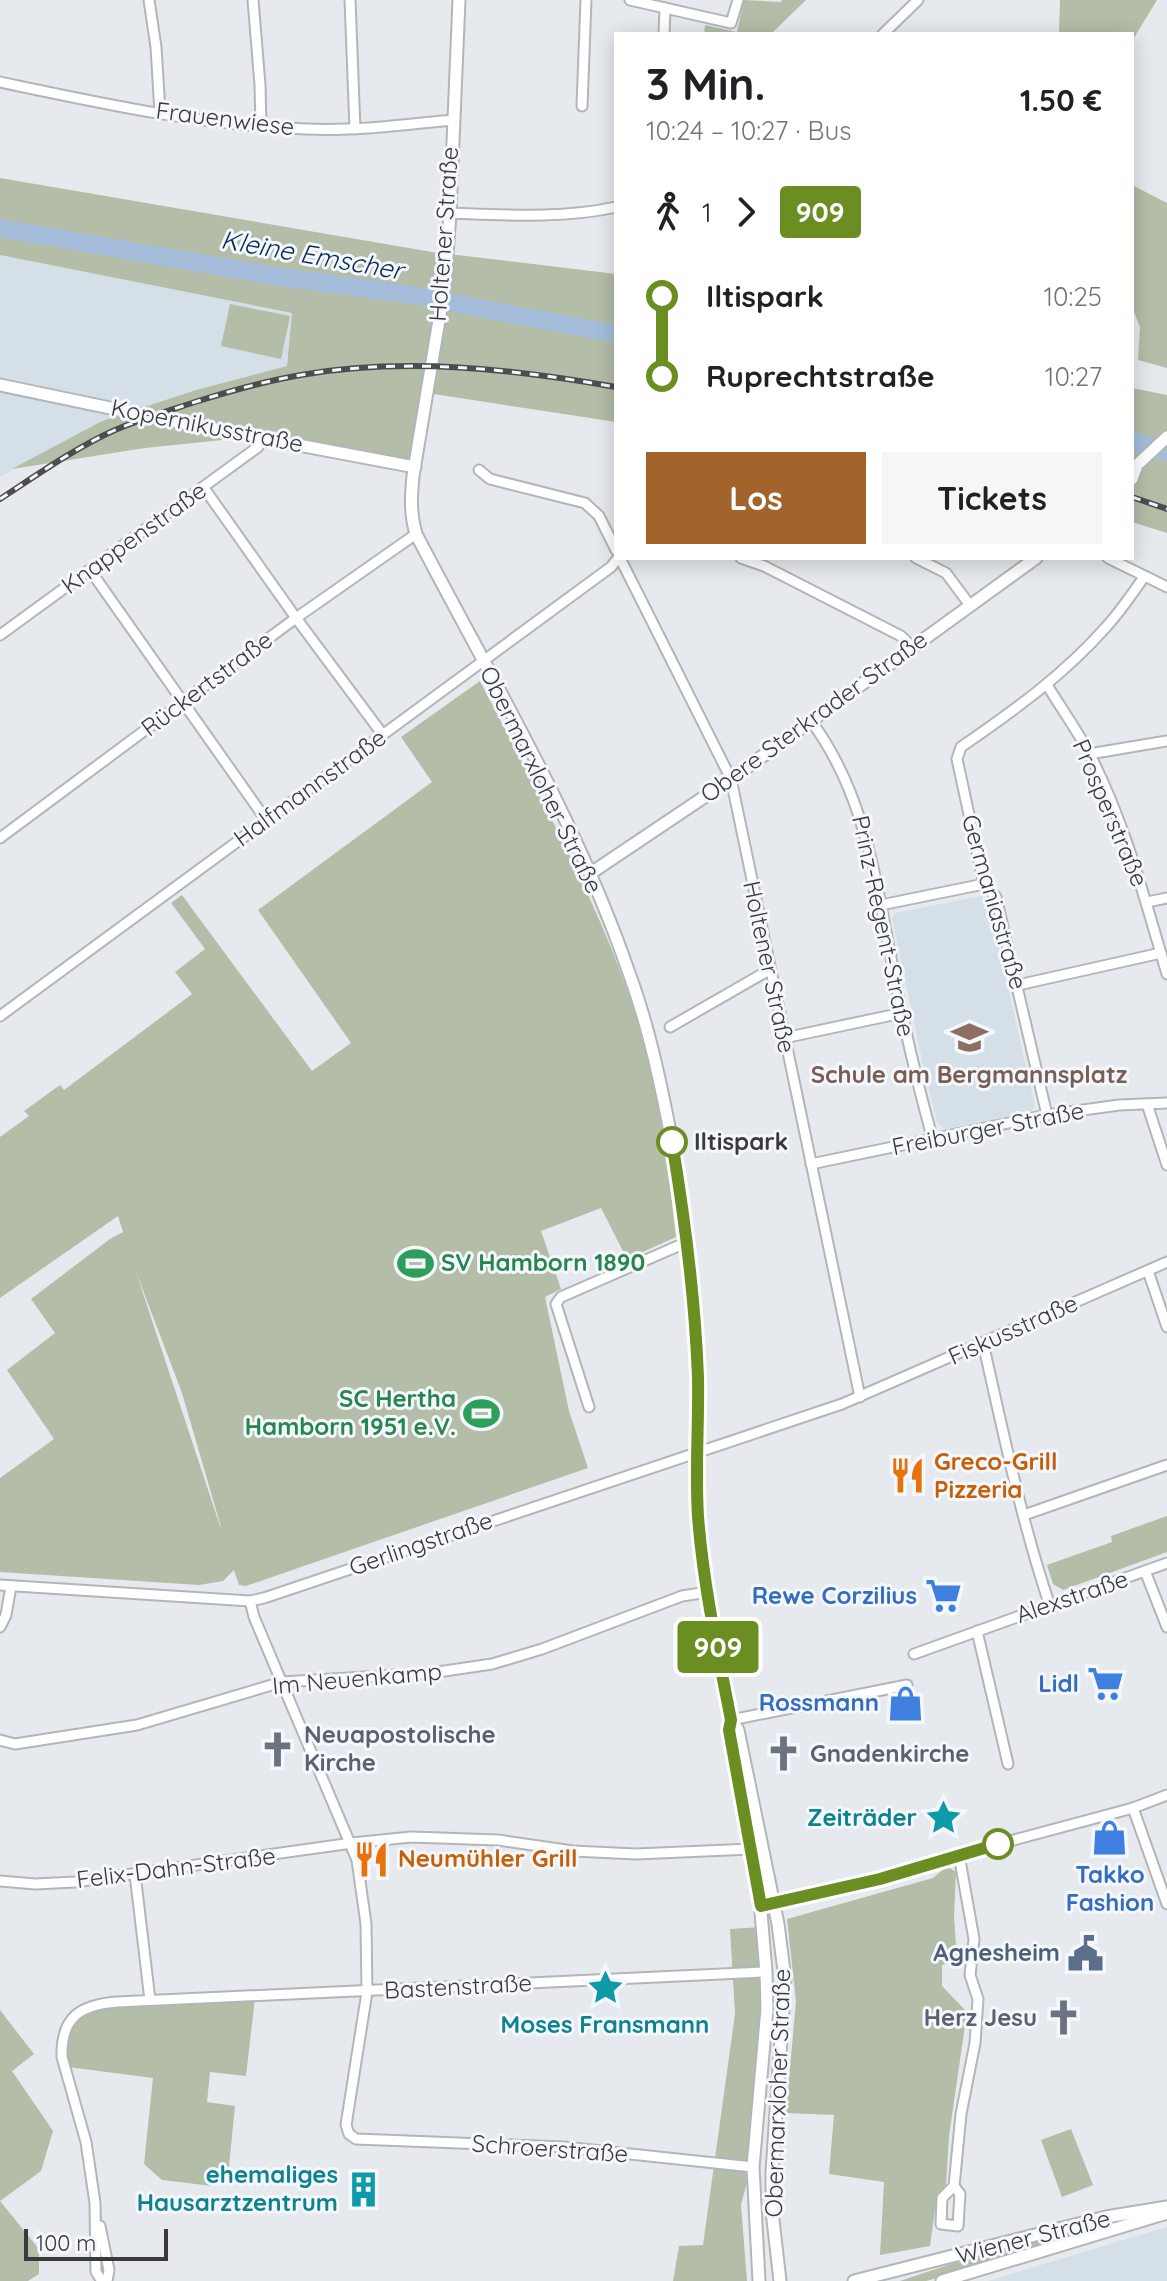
<!DOCTYPE html>
<html lang="de">
<meta charset="utf-8">
<style>
:root{--surface:#fff;--page:#f6f6f6;--text:#202124;--muted:#757577;--accent:#a2642a}
body{margin:0;font-family:Quicksand,sans-serif;background:var(--page);color:var(--text);height:100vh;display:flex;flex-direction:column;font-size:30px;white-space:nowrap}
*{box-sizing:border-box;margin:0}
p{font-size:26px;color:var(--muted)}
.icon{flex:none;width:44px;height:44px;fill:none;stroke:currentColor;stroke-width:2;stroke-linecap:round;stroke-linejoin:round}
.map{position:relative;flex:1;overflow:hidden}
.side{position:absolute;left:614px;top:32px;width:520px;height:528px;display:flex;flex-direction:column;background:var(--surface);border-radius:0px;box-shadow:0 4px 20px #0003}
.side>*{flex:none}
.badge{padding:0 16px;border-radius:6px;font-size:28px;line-height:52px}
.scale{position:absolute;left:24px;bottom:20px;width:144px;box-sizing:border-box;padding-left:8px;border:4px solid #393a3b;border-top:0;font-size:22px;line-height:28px;white-space:nowrap;color:#393a3b;-webkit-text-stroke:6px #f4f7fb;paint-order:stroke}
.map>.badge{position:absolute;translate:-50% -50%;box-shadow:0 0 0 4px #fff}
.legs{display:flex;align-items:center;gap:12px;height:88px;padding:0 32px;font-size:26px}
.legs p{margin-inline-start:auto}
.headline{display:flex;align-items:center;justify-content:space-between;height:136px;padding:0 32px}
h1{font-size:44px;font-weight:800;line-height:60px}
.primary-button{display:flex;gap:16px;margin-top:auto;padding:16px 32px}
.primary-button a{flex:1;height:92px;border-radius:0px;background:var(--accent);color:#fff;font-size:32px;font-weight:800;line-height:92px;text-align:center}
.primary-button a+a{background:var(--page);color:var(--text)}
ul{padding:0 32px;list-style:none}
li{display:flex;align-items:center;gap:28px;height:80px;font-size:30px}
li i{display:grid;place-items:center;width:12px;height:100%;margin:0 10px;background:currentColor}
li i::after{content:'';width:20px;height:20px;margin:-10px;border:6px solid;border-radius:50%;background:var(--surface)}
li p{margin-inline-start:auto}
li:first-child i{background:linear-gradient(#0000 50%,currentColor 0)}
li:last-child i{background:linear-gradient(currentColor 50%,#0000 0)}
.map>svg:first-child{display:block}
.built{fill:#d5dfe8}
.green{fill:#b3bda7;fill-rule:evenodd}
.lines{fill:none;stroke-linecap:round;stroke-linejoin:round}
.river{stroke:#a5bdda;stroke-width:18}
.minor-casing{stroke:#b2b6b9;stroke-width:13}
.tertiary-casing{stroke:#b2b6b9;stroke-width:15}
.minor{stroke:#fff;stroke-width:9}
.tertiary{stroke:#fff;stroke-width:11}
.rail-casing{stroke:#4c4d4e;stroke-width:6}
.rail{stroke:#f4f7fb;stroke-width:3;stroke-dasharray:9;stroke-linecap:butt}
.line-1-casing{stroke:#fff;stroke-width:18}
.line-1{stroke:#6b8e23;stroke-width:12}
.stop-1-dot{fill:#fff;stroke:#6b8e23;stroke-width:4}
.labels{text-anchor:middle;stroke-width:6;stroke-linejoin:round;paint-order:stroke}
.street-label{font-size:24px;fill:#393a3b;stroke:#f4f7fb}
.education-label{font-size:24px;font-weight:bold;fill:#785e54;stroke:#f4f7fb}
.stop-label{font-size:24px;font-weight:bold;fill:#393a3b;stroke:#f4f7fb;text-anchor:start}
.leisure-label{font-size:24px;font-weight:bold;fill:#27864d;stroke:#f4f7fb;text-anchor:start}
.food-label{font-size:24px;font-weight:bold;fill:#c56008;stroke:#f4f7fb;text-anchor:start}
.shop-label{font-size:24px;font-weight:bold;fill:#366cbe;stroke:#f4f7fb;text-anchor:end}
.worship-label{font-size:24px;font-weight:bold;fill:#5b616d;stroke:#f4f7fb;text-anchor:start}
.culture-label{font-size:24px;font-weight:bold;fill:#0d838f;stroke:#f4f7fb;text-anchor:end}
.service-label{font-size:24px;font-weight:bold;fill:#4e5e75;stroke:#f4f7fb;text-anchor:end}
.water-label{font-size:26px;font-style:italic;fill:#092e54;stroke:#f4f7fb}
</style>
<div class="map">
<svg width="1167" height="2281" viewBox="0 0 1167 2281">
<rect width="100%" height="100%" fill="#e6eaee"/>
<!-- built -->
<g class="built">
<path d="M0,255L292,313L287,366L196,390L102,421L0,477Z"/>
<path d="M981,896L988,900L1035,1106L1031,1111L945,1129L938,1124L926,1079L892,918L895,913Z"/>
<path d="M1167,2227V2281H988Z"/>
</g>
<!-- green -->
<g class="green">
<path d="M744,0L781,2L782,0H806L771,34H704L705,25L737,32Z"/>
<path d="M1060,0H1157L1132,41V34H1059Z"/>
<path d="M0,178L432,252L616,274V422L427,393L415,467L262,436L145,448L12,469L102,421L196,390L287,366L292,313L0,255Z"/>
<path d="M1132,185L1167,203V368L1138,360L1140,327L1132,307Z"/>
<path d="M230,304L290,316L281,359L221,346Z"/>
<path d="M1132,388L1167,395V533L1132,522Z"/>
<path d="M480,681C538,794 602,906 640,1028C661,1095 668,1167 676,1237L627,1259L601,1208L541,1231L561,1289L545,1297L569,1411L588,1468L246,1586L239,1585L234,1570L223,1581L199,1585L0,1572V1478L54,1439L7,1370L55,1333L31,1299L110,1239L123,1232L118,1216L0,1298V1137L29,1116L24,1111L60,1085L64,1090L192,994L175,972L205,949L171,903L182,895L312,1071L351,1043L258,910L432,782L401,737ZM136,1272L182,1393L221,1527L220,1526Z"/>
<path d="M1167,1516V1552L1063,1590L1053,1584L1047,1565L1112,1542L1111,1536Z"/>
<path d="M947,1866L956,1872L954,1916L957,1961L942,1965V1986L967,2012L949,2136L946,2187L937,2195L930,2246L880,2255L884,2182L829,2174L834,2115L786,2113L796,2001L787,1919L933,1878Z"/>
<path d="M761,1927L764,1974L751,2167L741,2205L747,2281H673L679,2246L703,2245L735,2014L730,1929Z"/>
<path d="M255,1998L246,2076L210,2072L207,2102L235,2106L228,2176H214L212,2186L162,2180L144,2164L153,2078L68,2067C62,2048 67,2022 86,2012C101,2004 126,2006 142,2005C180,2003 217,2000 255,1998Z"/>
<path d="M0,2010L34,2054L12,2071L53,2131L41,2171L0,2201L39,2249V2274L28,2281H0Z"/>
<path d="M1071,2129L1093,2185L1062,2197L1041,2140Z"/>
<path d="M1128,2218H1133L952,2274L926,2281H900L951,2264Z"/>
</g>
<g class="lines">
<!-- river -->
<g class="river">
<path d="M0,228L274,276L406,294L616,334"/>
<path d="M1132,440L1167,452"/>
</g>
<defs>
<g id="minor">
<path d="M149,0L156,47L160,112"/>
<path d="M253,0L260,85L261,126"/>
<path d="M350,0L355,129"/>
<path d="M630,0L731,23L738,0"/>
<path d="M664,34L665,8"/>
<path d="M883,34L918,0"/>
<path d="M0,82C100,103 204,126 306,129C355,131 404,125 452,120"/>
<path d="M582,106L586,0"/>
<path d="M450,213C506,215 562,219 616,207"/>
<path d="M479,470L490,479L585,503L599,516L616,550"/>
<path d="M204,488L296,618L383,735"/>
<path d="M620,558L731,779L860,1397"/>
<path d="M741,558L764,566L901,636L912,647"/>
<path d="M916,558L946,573L969,604"/>
<path d="M1108,558L1167,587"/>
<path d="M90,570L266,820"/>
<path d="M0,635L258,447L262,436"/>
<path d="M1047,685C1061,708 1077,730 1089,753C1125,822 1145,900 1167,974"/>
<path d="M811,721C865,793 876,882 893,968C904,1026 917,1083 933,1140"/>
<path d="M1089,754L1167,741"/>
<path d="M0,838L296,618L416,534"/>
<path d="M1147,902L1167,898"/>
<path d="M881,905L984,884"/>
<path d="M1018,985L1161,953"/>
<path d="M0,1016L611,567L618,558"/>
<path d="M670,1027L769,970"/>
<path d="M784,1038L902,1013"/>
<path d="M1147,1104L1167,1165"/>
<path d="M1047,1115L996,897L984,884L957,759L961,747C1013,711 1064,675 1106,627C1120,612 1132,594 1144,577"/>
<path d="M811,1164L1047,1115L1119,1105L1167,1103"/>
<path d="M1148,1271L1167,1327"/>
<path d="M983,1343C1003,1431 1021,1520 1050,1606"/>
<path d="M589,1407L556,1304L561,1297L678,1246L688,1244"/>
<path d="M1024,1515L1167,1465"/>
<path d="M1145,1571L1167,1627"/>
<path d="M0,1585L250,1601L264,1598L842,1404L1167,1262"/>
<path d="M250,1601L254,1617L357,1860L366,1924L367,1992L346,2125L349,2134L356,2139L564,2147L753,2167"/>
<path d="M0,1627L6,1615L11,1586"/>
<path d="M977,1631L1008,1764"/>
<path d="M914,1654L1167,1563"/>
<path d="M731,1720L907,1685"/>
<path d="M0,1740L15,1744L137,1725L282,1682L431,1673L492,1664L542,1649L682,1596L708,1592"/>
<path d="M1133,1808L1167,1904"/>
<path d="M135,1874L150,2000"/>
<path d="M0,1881L35,1884L75,1882L352,1843L411,1837L498,1840L573,1851L636,1854L751,1849"/>
<path d="M761,1906L914,1870L954,1856L1133,1808L1167,1795"/>
<path d="M954,2186L942,2198L941,2224L958,2226L960,2194L954,2186L961,2114L975,2043L978,1999L970,1975L974,1939L959,1855"/>
<path d="M100,2226L109,2270L107,2281"/>
<path d="M102,2281L96,2272L95,2203L86,2142L62,2057C61,2017 80,2005 117,2002L766,1972"/>
</g>
<g id="tertiary">
<path d="M459,0L450,213L445,284L413,476C411,497 410,514 416,534C491,678 576,819 629,973C649,1027 661,1085 672,1142C687,1220 695,1299 698,1378C699,1424 695,1470 699,1516C703,1584 718,1653 731,1720L729,1730L759,1889L766,1972L767,2009L753,2167L759,2281"/>
<path d="M0,385L177,422L415,467"/>
<path d="M1132,479L1137,465L1167,437"/>
<path d="M591,873L731,779L1036,558"/>
<path d="M731,1720L738,1730L778,1924L785,1979L772,2172V2211L780,2281"/>
<path d="M854,2281L1106,2217L1167,2207"/>
<path d="M942,2281L1167,2213"/>
</g>
</defs>
<!-- minor casing -->
<use href="#minor" class="minor-casing"/>
<!-- tertiary casing -->
<use href="#tertiary" class="tertiary-casing"/>
<!-- minor -->
<use href="#minor" class="minor"/>
<!-- tertiary -->
<use href="#tertiary" class="tertiary"/>
<defs>
<g id="rail">
<path d="M1132,497L1167,509"/>
<path d="M0,499C37,475 75,448 115,430C141,419 168,411 195,402C230,391 265,381 301,375C405,357 513,369 616,387"/>
</g>
</defs>
<!-- rail casing -->
<use href="#rail" class="rail-casing"/>
<!-- rail -->
<use href="#rail" class="rail"/>
</g>
<g class="lines">
<defs>
<path id="line-1" d="M672,1142C685,1220 695,1297 698,1377C699,1423 695,1470 698,1516C703,1584 718,1653 731,1720L729,1730L761,1906L880,1879L998,1844"/>
</defs>
<!-- line-1 casing -->
<use href="#line-1" class="line-1-casing"/>
<!-- line-1 -->
<use href="#line-1" class="line-1"/>
</g>
<!-- icons -->
<defs>
<symbol id="school-bare" viewBox="-9 -9 18 18"><path d="M0-5L7-2L0 1L-7-2ZM-4 1L0 2.5L4 1V4Q0 6-4 4Z" fill="#8d6e63" stroke="#f4f7fb" stroke-width="2.5" paint-order="stroke"/></symbol>
<symbol id="stadium-bare" viewBox="-9 -9 18 18"><path d="M0-5a6.5 5 0 1 0 0 10a6.5 5 0 1 0 0-10ZM-3.5-1.8h7v3.6h-7Z" fill="#2e9e5b" stroke="#f4f7fb" stroke-width="2.5" paint-order="stroke"/></symbol>
<symbol id="restaurant-bare" viewBox="-9 -9 18 18"><path d="M-5-6h1v4h1v-4h1v4h1v-4h1v5L-1.5 .5V6h-2V.5L-5-1ZM5-6V6H3V1.5H1.5Q1.5-4 5-6Z" fill="#e8710a" stroke="#f4f7fb" stroke-width="2.5" paint-order="stroke"/></symbol>
<symbol id="supermarket-bare" viewBox="-9 -9 18 18"><path d="M-6-5.5h2.5l.6 2H6L4.5 2H-2.5L-4.4-4H-6ZM-1.5 3.2a1.3 1.3 0 1 0 .1 0ZM3 3.2a1.3 1.3 0 1 0 .1 0Z" fill="#3f7fe0" stroke="#f4f7fb" stroke-width="2.5" paint-order="stroke"/></symbol>
<symbol id="shop-bare" viewBox="-9 -9 18 18"><path d="M-5-2.5h2.3a2.7 3.5 0 0 1 5.4 0H5L5.5 6h-11ZM-1.5-2.5h3a1.5 2.3 0 0 0-3 0Z" fill="#3f7fe0" stroke="#f4f7fb" stroke-width="2.5" paint-order="stroke"/></symbol>
<symbol id="church-bare" viewBox="-9 -9 18 18"><path d="M-1.2-6h2.4v3.5h3.3v2.4h-3.3V6h-2.4V-.1h-3.3v-2.4h3.3Z" fill="#6b7280" stroke="#f4f7fb" stroke-width="2.5" paint-order="stroke"/></symbol>
<symbol id="sight-bare" viewBox="-9 -9 18 18"><path d="M0-6L1.8-2.2L6-1.7L2.9 1.2L3.7 5.4L0 3.3L-3.7 5.4L-2.9 1.2L-6-1.7L-1.8-2.2Z" fill="#0f9aa8" stroke="#f4f7fb" stroke-width="2.5" paint-order="stroke"/></symbol>
<symbol id="civic-bare" viewBox="-9 -9 18 18"><path d="M-.6-6.5H3V-4.5H.6V-3L4-1V1h2V6H-6V1h2V-1L-.6-3ZM-1.2 2.5V6h2.4V2.5Z" fill="#5c6f8a" stroke="#f4f7fb" stroke-width="2.5" paint-order="stroke"/></symbol>
<symbol id="building-bare" viewBox="-9 -9 18 18"><path d="M-4-6H4V6H1V3H-1V6H-4ZM-2.5-4.3h1.7v1.8h-1.7ZM.8-4.3h1.7v1.8H.8ZM-2.5-1h1.7V.8h-1.7ZM.8-1h1.7V.8H.8Z" fill="#0f9aa8" stroke="#f4f7fb" stroke-width="2.5" paint-order="stroke"/></symbol>
</defs>
<g fill-rule="evenodd">
<use href="#school-bare" x="944" y="1012" width="51" height="51"/>
<use href="#stadium-bare" x="390" y="1238" width="51" height="51"/>
<use href="#stadium-bare" x="456" y="1388" width="51" height="51"/>
<use href="#restaurant-bare" x="882" y="1450" width="51" height="51"/>
<use href="#supermarket-bare" x="918" y="1570" width="51" height="51"/>
<use href="#supermarket-bare" x="1080" y="1658" width="51" height="51"/>
<use href="#shop-bare" x="880" y="1678" width="51" height="51"/>
<use href="#church-bare" x="252" y="1724" width="51" height="51"/>
<use href="#church-bare" x="758" y="1728" width="51" height="51"/>
<use href="#sight-bare" x="918" y="1792" width="51" height="51"/>
<use href="#shop-bare" x="1084" y="1812" width="51" height="51"/>
<use href="#restaurant-bare" x="346" y="1834" width="51" height="51"/>
<use href="#civic-bare" x="1060" y="1928" width="51" height="51"/>
<use href="#sight-bare" x="580" y="1962" width="51" height="51"/>
<use href="#church-bare" x="1038" y="1992" width="51" height="51"/>
<use href="#building-bare" x="338" y="2164" width="51" height="51"/>
</g>
<!-- markers -->
<g class="stop-1-dot">
<circle cx="672" cy="1142" r="14"/>
<circle cx="998" cy="1844" r="14"/>
</g>
<g class="labels">
<!-- street labels -->
<g class="street-label">
<text transform="translate(225 119) rotate(7)" y="8">Frauenwiese</text>
<text transform="translate(444 234) rotate(-86)" y="8">Holtener Straße</text>
<text transform="translate(207 426) rotate(11)" y="8">Kopernikusstraße</text>
<text transform="translate(134 538) rotate(-36)" y="8">Knappenstraße</text>
<text transform="translate(207 684) rotate(-37)" y="8">Rückertstraße</text>
<text transform="translate(814 717) rotate(-36)" y="8">Obere Sterkrader Straße</text>
<text transform="translate(541 780) rotate(64)" y="8">Obermarxloher Straße</text>
<text transform="translate(310 788) rotate(-36)" y="8">Halfmannstraße</text>
<text transform="translate(1110 813) rotate(67)" y="8">Prosperstraße</text>
<text transform="translate(994 902) rotate(74)" y="8">Germaniastraße</text>
<text transform="translate(883 926) rotate(78)" y="8">Prinz-Regent-Straße</text>
<text transform="translate(769 967) rotate(78)" y="8">Holtener Straße</text>
<text transform="translate(988 1129) rotate(-11)" y="8">Freiburger Straße</text>
<text transform="translate(1013 1330) rotate(-24)" y="8">Fiskusstraße</text>
<text transform="translate(421 1544) rotate(-19)" y="8">Gerlingstraße</text>
<text transform="translate(1072 1597) rotate(-19)" y="8">Alexstraße</text>
<text transform="translate(357 1679) rotate(-5)" y="8">Im Neuenkamp</text>
<text transform="translate(176 1868) rotate(-7)" y="8">Felix-Dahn-Straße</text>
<text transform="translate(458 1987) rotate(-3)" y="8">Bastenstraße</text>
<text transform="translate(778 2093) rotate(-88)" y="8">Obermarxloher Straße</text>
<text transform="translate(550 2149) rotate(4)" y="8">Schroerstraße</text>
<text transform="translate(1033 2237) rotate(-14)" y="8">Wiener Straße</text>
</g>
<!-- education labels -->
<g class="education-label">
<text x="969" y="1083">Schule am Bergmannsplatz</text>
</g>
<!-- stop labels -->
<g class="stop-label">
<text x="694" y="1150">Iltispark</text>
</g>
<!-- leisure labels -->
<g class="leisure-label">
<text x="441" y="1271">SV Hamborn 1890</text>
<text x="456" y="1407" text-anchor="end">SC Hertha<tspan x="456" dy="28">Hamborn 1951 e.V.</tspan></text>
</g>
<!-- food labels -->
<g class="food-label">
<text x="934" y="1470">Greco-Grill<tspan x="934" dy="28">Pizzeria</tspan></text>
<text x="398" y="1867">Neumühler Grill</text>
</g>
<!-- shop labels -->
<g class="shop-label">
<text x="917" y="1604">Rewe Corzilius</text>
<text x="1079" y="1692">Lidl</text>
<text x="879" y="1711">Rossmann</text>
<text x="1110" y="1883" text-anchor="middle">Takko<tspan x="1110" dy="28">Fashion</tspan></text>
</g>
<!-- worship labels -->
<g class="worship-label">
<text x="304" y="1743">Neuapostolische<tspan x="304" dy="28">Kirche</tspan></text>
<text x="810" y="1762">Gnadenkirche</text>
<text x="1037" y="2026" text-anchor="end">Herz Jesu</text>
</g>
<!-- culture labels -->
<g class="culture-label">
<text x="917" y="1826">Zeiträder</text>
<text x="605" y="2033" text-anchor="middle">Moses Fransmann</text>
<text x="338" y="2183">ehemaliges<tspan x="338" dy="28">Hausarztzentrum</tspan></text>
</g>
<!-- service labels -->
<g class="service-label">
<text x="1060" y="1961">Agnesheim</text>
</g>
<!-- water labels -->
<g class="water-label">
<text transform="translate(312 255) rotate(10)" y="9">Kleine Emscher</text>
</g>
</g>
</svg>
<div class="scale">100 m</div>
<b class="badge" style="left:718px;top:1647px;background:#6b8e23;color:#fff">909</b>
<section class="side">
<div class="headline"><div><h1>3 Min.</h1><p>10:24 – 10:27 · Bus</p></div><b>1.50 €</b></div>
<div class="legs"><svg class="icon" aria-label="walk" viewBox="0 0 24 24"><circle cx="13" cy="4" r="2"/><path d="M13 8l-2 6 4 7M11 14l-3 7M7 12l3-4h3l4 4"/></svg>1<svg class="icon" aria-label="forward" viewBox="0 0 24 24"><path d="M9 5l7 7-7 7"/></svg><b class="badge" style="background:#6b8e23;color:#fff">909</b></div>
<ul>
<li><i style="color:#6b8e23"></i><b>Iltispark</b><p>10:25</p></li>
<li><i style="color:#6b8e23"></i><b>Ruprechtstraße</b><p>10:27</p></li>
</ul>
<div class="primary-button"><a>Los</a><a>Tickets</a></div>
</section>
</div>
